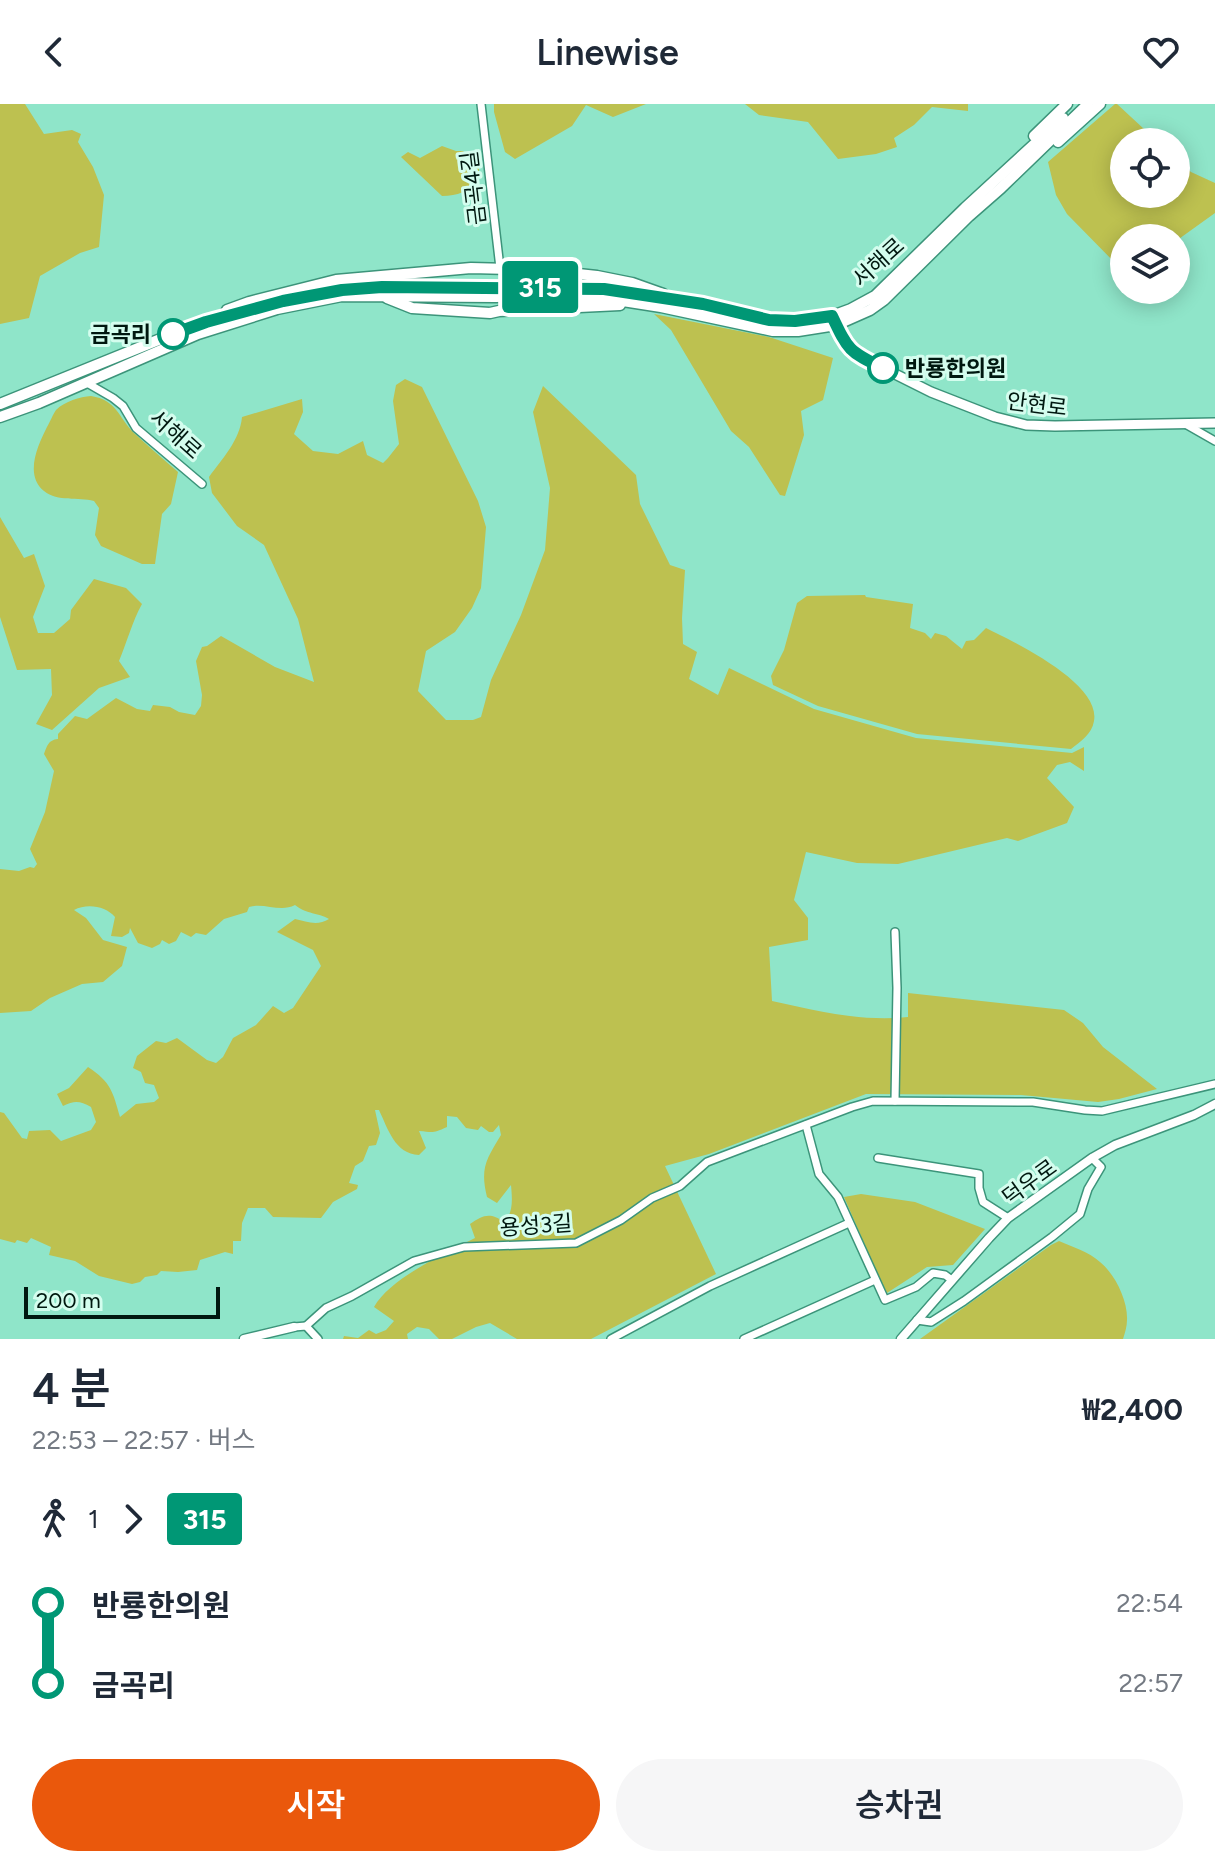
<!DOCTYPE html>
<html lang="ko">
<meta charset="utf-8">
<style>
:root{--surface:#fff;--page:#f6f6f7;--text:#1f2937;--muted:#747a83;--accent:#ea580c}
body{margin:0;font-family:Figtree,"Noto Sans KR",sans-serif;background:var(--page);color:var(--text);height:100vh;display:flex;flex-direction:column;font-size:30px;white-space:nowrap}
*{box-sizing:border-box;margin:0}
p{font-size:26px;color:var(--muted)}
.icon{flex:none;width:44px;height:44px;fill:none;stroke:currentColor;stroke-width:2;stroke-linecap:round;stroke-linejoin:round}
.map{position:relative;height:1235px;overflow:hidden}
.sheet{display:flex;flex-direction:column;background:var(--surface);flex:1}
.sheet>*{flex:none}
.badge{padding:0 16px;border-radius:6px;font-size:28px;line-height:52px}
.buttons{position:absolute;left:1110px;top:24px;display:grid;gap:16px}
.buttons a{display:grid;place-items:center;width:80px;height:80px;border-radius:50%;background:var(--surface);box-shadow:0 4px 20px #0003;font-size:40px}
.scale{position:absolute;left:24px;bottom:20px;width:196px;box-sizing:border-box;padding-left:8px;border:4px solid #001810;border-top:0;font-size:22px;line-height:28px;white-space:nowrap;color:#001810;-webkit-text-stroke:6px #d4fdee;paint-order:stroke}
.map>.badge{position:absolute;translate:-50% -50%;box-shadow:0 0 0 4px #fff}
.legs{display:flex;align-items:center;gap:12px;height:88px;padding:0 32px;font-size:26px}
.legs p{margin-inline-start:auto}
.head{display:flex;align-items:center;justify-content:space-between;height:136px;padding:0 32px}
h1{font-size:44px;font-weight:600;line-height:60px}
.button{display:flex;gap:16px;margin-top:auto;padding:16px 32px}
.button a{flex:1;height:92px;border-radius:48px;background:var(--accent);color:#fff;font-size:32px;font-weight:600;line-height:92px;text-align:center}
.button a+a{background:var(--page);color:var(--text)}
ul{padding:0 32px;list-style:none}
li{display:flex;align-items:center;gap:28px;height:80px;font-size:30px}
li i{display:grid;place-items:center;width:12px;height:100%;margin:0 10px;background:currentColor}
li i::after{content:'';width:20px;height:20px;margin:-10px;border:6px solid;border-radius:50%;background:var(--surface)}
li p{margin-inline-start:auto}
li:first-child i{background:linear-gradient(#0000 50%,currentColor 0)}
li:last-child i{background:linear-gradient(currentColor 50%,#0000 0)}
header{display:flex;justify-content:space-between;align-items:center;height:104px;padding:0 32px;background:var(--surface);font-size:36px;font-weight:600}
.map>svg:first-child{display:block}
.green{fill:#bdc150}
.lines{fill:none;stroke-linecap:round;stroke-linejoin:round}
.minor-casing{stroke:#3c947a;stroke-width:10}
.tertiary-casing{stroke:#3c947a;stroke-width:11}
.secondary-casing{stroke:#3c947a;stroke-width:12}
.primary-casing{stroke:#3c947a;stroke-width:13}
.minor{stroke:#fff;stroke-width:7}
.tertiary{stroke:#fff;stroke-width:8}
.secondary{stroke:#fff;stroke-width:9}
.primary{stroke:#fff;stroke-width:10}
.line-1-casing{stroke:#fff;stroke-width:18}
.line-1{stroke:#009775;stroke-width:12}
.stop-1-dot{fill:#fff;stroke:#009775;stroke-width:4}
.labels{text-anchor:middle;stroke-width:6;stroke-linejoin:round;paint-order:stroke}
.street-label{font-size:22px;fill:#001810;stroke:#d4fdee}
.stop-label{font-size:22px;font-weight:bold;fill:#001810;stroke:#d4fdee;text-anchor:end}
</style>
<header><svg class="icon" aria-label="back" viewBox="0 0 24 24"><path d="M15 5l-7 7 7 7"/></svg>Linewise<svg class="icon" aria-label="heart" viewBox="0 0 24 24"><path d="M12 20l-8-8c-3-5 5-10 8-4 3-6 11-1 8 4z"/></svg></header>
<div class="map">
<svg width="1215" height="1235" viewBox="0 0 1215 1235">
<rect width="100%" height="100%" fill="#8fe5c9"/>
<!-- green -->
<g class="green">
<path d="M0,0H25L44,30L72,26L81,30L78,38L93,63L104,91L99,143L80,149L40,172L29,214L0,220Z"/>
<path d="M494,0H646L613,13L586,1L572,22L515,55L505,48L494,8Z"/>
<path d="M745,0H968V7L932,3L914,21L894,34L897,43L876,50L838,55L808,18L759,11Z"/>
<path d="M1115,0H1117L1158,38H1124V90H1176V54L1191,68L1215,79V109L1176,137V134H1124V165L1120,164L1067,110L1056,91L1048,58Z"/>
<path d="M442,42L456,47H463L469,52L479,63V77C468,87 458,92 442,92L401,53L408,48L420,54Z"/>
<path d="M654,210L769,233L833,254L823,296L801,307L804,331L785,392L780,391L749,343L731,327L671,226Z"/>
<path d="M405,275L422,283L478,397L486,423L481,484L472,504L455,528L426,547L418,587L446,616H473L481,613L491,576L521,511L545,446L550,384L533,308L543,282L636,371L640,400L670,461L685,466L682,514L683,540L697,548L689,575L718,591L729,564L814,605L916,634L1072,649L1084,643V667L1070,658L1057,661L1047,674L1074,703L1067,719L1018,737L1007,734L898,760L857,759L806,748L794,796L808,814V836L769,843L772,897C817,907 862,918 908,913V889L1064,906L1083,919L1103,943L1157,985L1119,995L1098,998L1021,991L866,990L709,1050L665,1062L716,1170L591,1235H517L490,1219L476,1223L452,1235H439L429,1225L417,1223L407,1230L408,1235H343L344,1232L358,1234L369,1226L376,1230L386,1226L394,1217L374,1203C390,1174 446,1149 475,1134L470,1120C483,1111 490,1108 504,1118C514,1109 512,1093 511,1081L497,1099L487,1093C480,1064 486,1056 501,1031L499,1021L493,1028H489L481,1022L478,1026L466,1024L457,1013L447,1012V1023C432,1030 433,1028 419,1027L426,1044L419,1051C395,1050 388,1025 379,1006H375L380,1029L376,1041L369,1042L363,1057L355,1062L349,1079L358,1081L357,1085L333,1098L321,1114L273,1113L265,1104H248L242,1119L241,1137H233V1150L225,1148L200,1156L197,1166L178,1168L161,1167L157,1171L145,1173L140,1178L132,1180L99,1172L75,1157L49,1151L51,1143L31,1134L27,1139L17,1136L15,1139L0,1135V1008L4,1009L22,1034L27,1035L29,1027L50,1026L61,1037L91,1026L96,1018L91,1003C80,997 75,996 63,1002L57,990L69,984L88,963C111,978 113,988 120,1013L136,1000L154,998L159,994L154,981L145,979L141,968L133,964L137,952L156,937L166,939L177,934L207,956L216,959L223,953L233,934L256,921L273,902L284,909L293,904L321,862L313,846L277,828L295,815C307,818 318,822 329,815C317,808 308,811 295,801C280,809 264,798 249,803L247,808L224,815L206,831L196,829L191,833L181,828L176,837L169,840L162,836L160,840L152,844L138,839L130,824L129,829L122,833L111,832L115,813C106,802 87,799 74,806L86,814L103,836L127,843L122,862L103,878L82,880L50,894L31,907L0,909V765L19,767L30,763L34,764L37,760L30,745L45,708L54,667L44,650C47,642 48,636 58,635V630L75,612L87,615L116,594L137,605L150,607L153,601L170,603L179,608L195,611L201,602L202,591L196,557L202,543L207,542L221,532L275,563L314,578L298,515L264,441L237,422L212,389L209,373C222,355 240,336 242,313L302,295L303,308L294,330L313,347L338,350L363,337L367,351L383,359L388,354L399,340L393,297L396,281Z"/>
<path d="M91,292C117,296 118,313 134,329C148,342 163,355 178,368L171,400L162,410L155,460H142L101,442L95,431L99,404L94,397C78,393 58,398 44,387C24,371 38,341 47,323C50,318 53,310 56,306C65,297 80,293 91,292Z"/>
<path d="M0,413L24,454L34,450L45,482L33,513L38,529H54L70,515L71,506L94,475L126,484L142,500C132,518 127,538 119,557L130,573L99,584L52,626L36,620L52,591L51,565L17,566L0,513Z"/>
<path d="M865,491L866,493L913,500L910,524L925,529L931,535L935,529L946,532L962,545L966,537L974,536L986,524C1014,538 1101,579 1094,617C1092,630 1080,638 1071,645L917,630L818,602L773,581L771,572L784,546L797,499L807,492Z"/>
<path d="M861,1090L915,1098L985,1125L953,1161L927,1163L887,1189L878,1171L844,1093Z"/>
<path d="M1059,1137C1073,1143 1089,1148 1100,1158C1115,1170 1128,1197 1127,1216C1127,1222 1125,1229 1123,1235H920L1051,1141Z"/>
</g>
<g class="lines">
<defs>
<g id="minor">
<path d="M481,0L500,164"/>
<path d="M87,279L113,294L123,302L136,324L202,380"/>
<path d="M1187,321L1215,337"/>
<path d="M895,997L897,884L895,828"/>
<path d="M806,1021L819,1070L838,1093L885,1196L916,1183L933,1169L945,1171L952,1176"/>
<path d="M878,1054L979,1070V1084L983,1098L1008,1114"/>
<path d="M917,1216L931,1218L964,1197L1052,1133L1080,1110L1088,1085L1101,1063L1092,1054"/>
<path d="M306,1222L326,1204L352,1192L414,1157L464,1143L576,1139L621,1116L652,1094L680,1082L707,1058L852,1003L873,997L1033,998L1085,1006L1102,1007L1215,980"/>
<path d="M294,1223L306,1222L318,1235"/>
<path d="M611,1235L710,1182L849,1119"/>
<path d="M744,1235L875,1176"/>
</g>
<g id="tertiary">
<path d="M244,1235L294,1223"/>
<path d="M901,1235L989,1134L1008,1114L1092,1054L1115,1041L1194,1011L1215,1000"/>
</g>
<path id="secondary" d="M834,215L845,241L859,252L931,288L995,313L1026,321L1055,322L1215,319"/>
<g id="primary">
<path d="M1034,32L1067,0"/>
<path d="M1058,38L1100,0"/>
<path d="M342,186L382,183H540L604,185L703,200L769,216L795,217L832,212L851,205L875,192L965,104L1063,14"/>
<path d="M387,194L412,204L490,209L499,207L620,201"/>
<path d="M227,206L249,198L336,176L471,164L541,166L597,172L632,179L663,190"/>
<path d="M0,300L173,230L206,218L260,203"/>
<path d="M0,313L39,299L198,230L277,205L342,192L496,193L543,191L610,195L661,203L773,227H798L836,221L870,206L884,196L969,112L1001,84L1088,0"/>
</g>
</defs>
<!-- minor casing -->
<use href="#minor" class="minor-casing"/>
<!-- tertiary casing -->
<use href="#tertiary" class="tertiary-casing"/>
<!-- secondary casing -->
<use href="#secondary" class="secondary-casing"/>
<!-- primary casing -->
<use href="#primary" class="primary-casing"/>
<!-- minor -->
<use href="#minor" class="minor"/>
<!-- tertiary -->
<use href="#tertiary" class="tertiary"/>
<!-- secondary -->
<use href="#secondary" class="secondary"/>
<!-- primary -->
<use href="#primary" class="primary"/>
</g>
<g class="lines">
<defs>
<path id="line-1" d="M173,230L206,218L283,197L342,186L382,183L604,185L703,200L769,216L795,217L832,212C848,246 849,248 883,264"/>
</defs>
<!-- line-1 casing -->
<use href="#line-1" class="line-1-casing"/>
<!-- line-1 -->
<use href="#line-1" class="line-1"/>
</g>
<!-- markers -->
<g class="stop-1-dot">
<circle cx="173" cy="230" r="14"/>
<circle cx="883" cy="264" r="14"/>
</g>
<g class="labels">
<!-- street labels -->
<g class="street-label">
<text transform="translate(473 84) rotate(-97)" y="8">금곡4길</text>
<text transform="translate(878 158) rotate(-42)" y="8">서해로</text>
<text transform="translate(1037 300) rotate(7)" y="8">안현로</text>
<text transform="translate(176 330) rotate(42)" y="8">서해로</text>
<text transform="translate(1029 1078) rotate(-36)" y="8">덕우로</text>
<text transform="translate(536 1121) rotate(-4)" y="8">용성3길</text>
</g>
<!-- stop labels -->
<g class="stop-label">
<text x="151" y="238">금곡리</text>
<text x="905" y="272" text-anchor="start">반룡한의원</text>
</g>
</g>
</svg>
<div class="buttons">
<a><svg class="icon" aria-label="locate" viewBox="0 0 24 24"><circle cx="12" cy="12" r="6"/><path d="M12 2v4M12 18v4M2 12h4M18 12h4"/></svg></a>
<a><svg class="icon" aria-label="layers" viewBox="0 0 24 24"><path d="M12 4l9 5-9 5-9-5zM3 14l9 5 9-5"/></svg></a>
</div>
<div class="scale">200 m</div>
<b class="badge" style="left:540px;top:183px;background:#009775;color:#fff">315</b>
</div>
<section class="sheet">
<div class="head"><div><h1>4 분</h1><p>22:53 – 22:57 · 버스</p></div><b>₩2,400</b></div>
<div class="legs"><svg class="icon" aria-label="walk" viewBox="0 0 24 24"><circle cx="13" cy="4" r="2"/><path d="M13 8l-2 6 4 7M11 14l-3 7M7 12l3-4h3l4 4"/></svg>1<svg class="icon" aria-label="forward" viewBox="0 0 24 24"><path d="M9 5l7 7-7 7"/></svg><b class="badge" style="background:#009775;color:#fff">315</b></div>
<ul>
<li><i style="color:#009775"></i><b>반룡한의원</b><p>22:54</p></li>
<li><i style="color:#009775"></i><b>금곡리</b><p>22:57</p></li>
</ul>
<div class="button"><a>시작</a><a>승차권</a></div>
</section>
